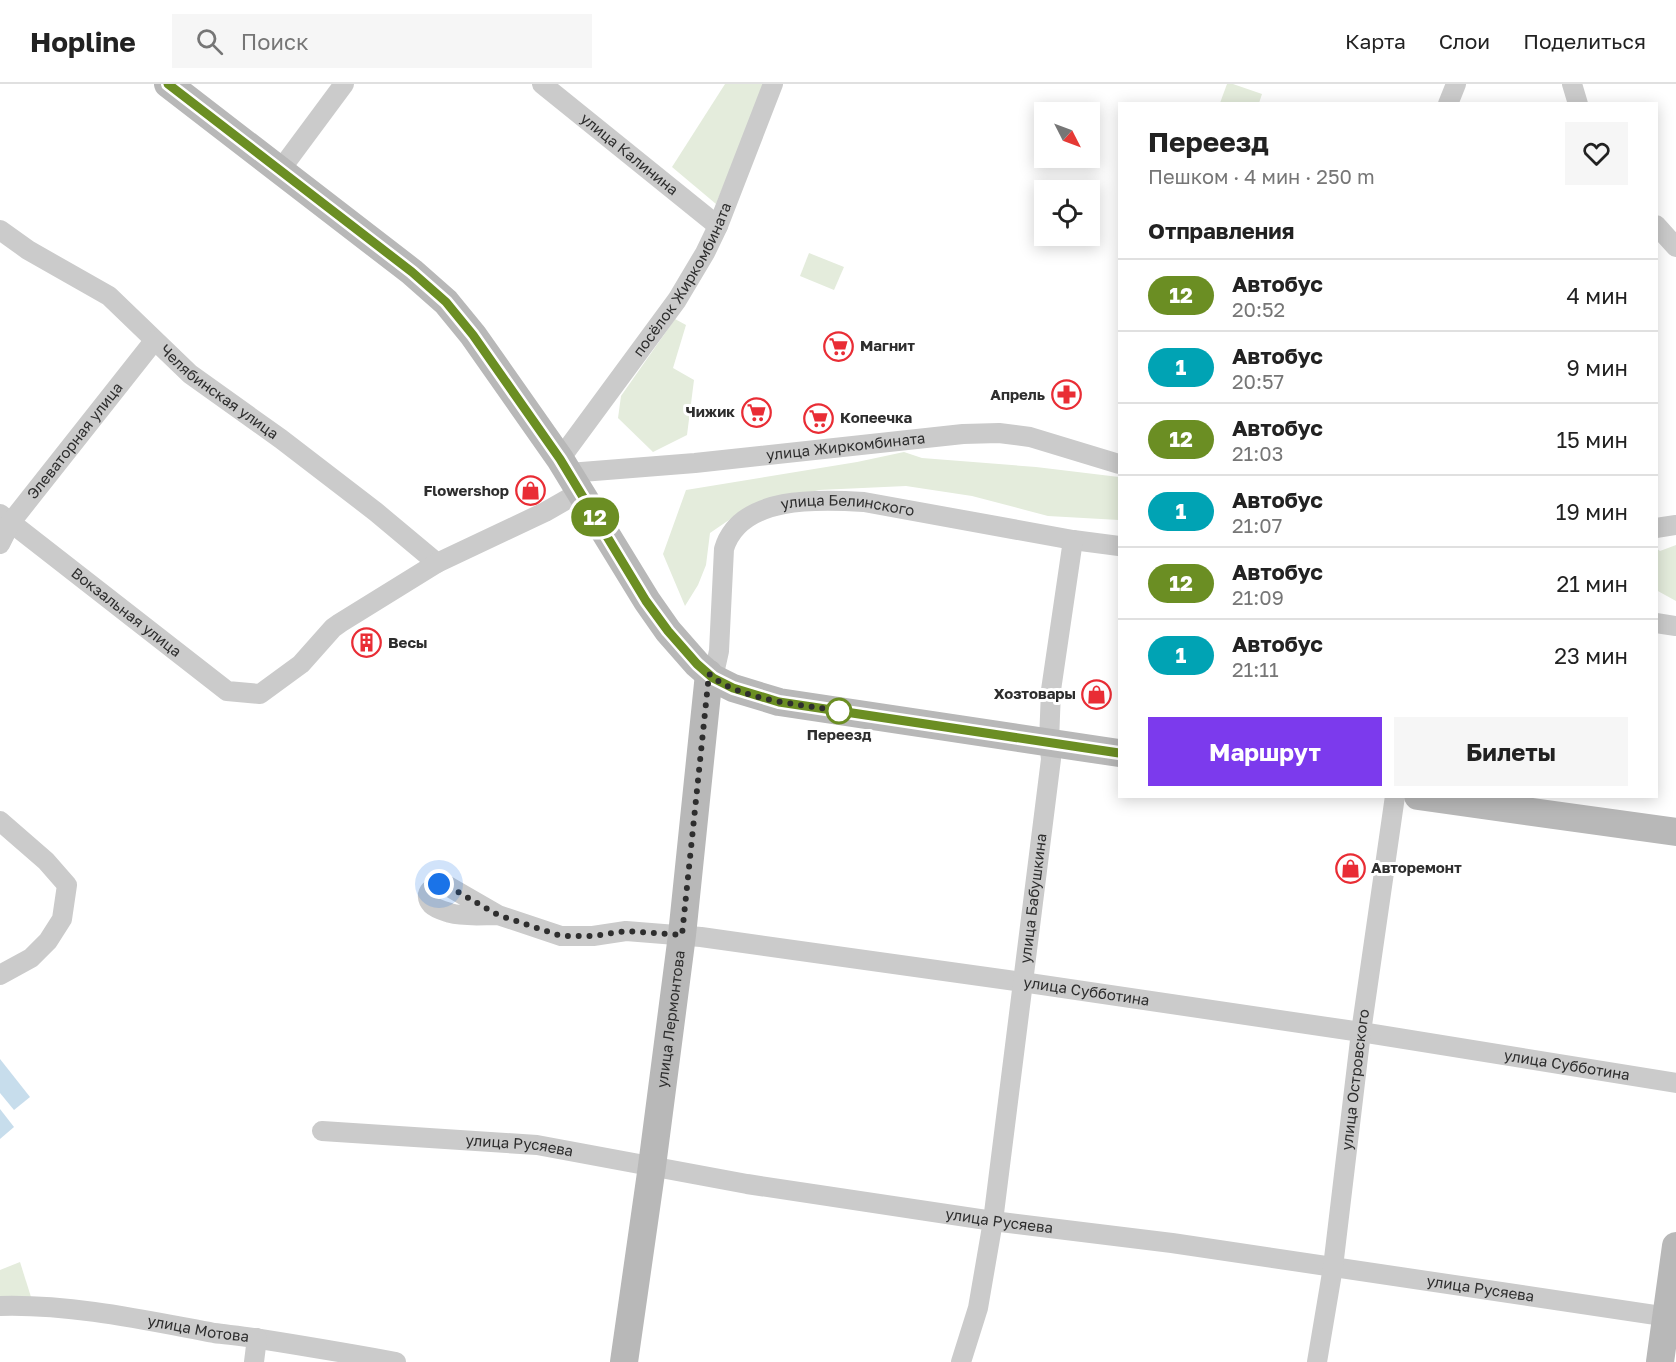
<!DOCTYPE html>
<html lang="ru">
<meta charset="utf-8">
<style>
:root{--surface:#fff;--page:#f6f6f6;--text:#222;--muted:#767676;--line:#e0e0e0;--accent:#7c3aed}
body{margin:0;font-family:"Golos Text",sans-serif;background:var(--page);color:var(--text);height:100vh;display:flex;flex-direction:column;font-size:22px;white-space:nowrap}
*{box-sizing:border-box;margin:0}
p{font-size:20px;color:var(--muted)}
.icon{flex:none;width:33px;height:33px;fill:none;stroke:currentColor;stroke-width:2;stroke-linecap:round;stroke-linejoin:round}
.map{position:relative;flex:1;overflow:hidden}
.drawer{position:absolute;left:1118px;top:18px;width:540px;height:696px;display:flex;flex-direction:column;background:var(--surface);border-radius:0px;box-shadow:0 3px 15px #0003}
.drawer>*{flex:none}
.badge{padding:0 12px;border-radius:20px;font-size:21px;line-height:39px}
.needle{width:39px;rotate:132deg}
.buttons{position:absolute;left:1034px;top:18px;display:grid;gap:12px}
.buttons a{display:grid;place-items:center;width:66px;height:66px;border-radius:0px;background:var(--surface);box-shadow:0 3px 15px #0003;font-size:30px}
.you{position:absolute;width:30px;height:30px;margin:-15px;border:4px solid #fff;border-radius:50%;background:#1a73e8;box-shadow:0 0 0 9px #1a73e833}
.map>.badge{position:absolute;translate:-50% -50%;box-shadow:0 0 0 3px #fff}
h2{padding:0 30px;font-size:22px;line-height:54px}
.round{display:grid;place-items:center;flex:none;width:63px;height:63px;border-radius:0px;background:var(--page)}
.overview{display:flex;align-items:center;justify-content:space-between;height:102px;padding:0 30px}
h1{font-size:28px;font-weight:700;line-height:45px}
.cta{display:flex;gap:12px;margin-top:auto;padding:12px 30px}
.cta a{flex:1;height:69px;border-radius:0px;background:var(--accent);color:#fff;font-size:24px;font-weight:700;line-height:69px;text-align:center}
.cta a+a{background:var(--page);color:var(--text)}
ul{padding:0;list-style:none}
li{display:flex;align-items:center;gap:18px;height:72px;padding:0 30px;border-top:2px solid var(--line)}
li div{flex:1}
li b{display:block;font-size:22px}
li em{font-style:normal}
li .badge{min-width:66px;font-weight:700;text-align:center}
header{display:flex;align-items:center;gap:36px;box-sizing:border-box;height:84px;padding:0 30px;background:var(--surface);border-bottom:2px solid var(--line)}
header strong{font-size:28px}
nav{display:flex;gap:33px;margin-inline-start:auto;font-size:21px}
.search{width:420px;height:54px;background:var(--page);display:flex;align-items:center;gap:15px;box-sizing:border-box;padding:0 21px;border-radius:0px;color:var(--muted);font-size:22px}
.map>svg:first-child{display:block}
.green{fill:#e4ecdc}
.water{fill:#c7ddec}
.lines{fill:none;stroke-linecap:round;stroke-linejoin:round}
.street{stroke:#cbcbcb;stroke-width:20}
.secondary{stroke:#b8b8b8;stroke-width:28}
.line-casing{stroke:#fff;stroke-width:14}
.line{stroke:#6b8e23;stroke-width:9}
.walk{stroke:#2e2e2e;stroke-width:6;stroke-dasharray:0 10.8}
.stop-dot{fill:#fff;stroke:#6b8e23;stroke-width:3}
.labels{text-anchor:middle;stroke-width:6;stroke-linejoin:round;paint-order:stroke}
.street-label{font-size:15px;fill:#2e2e2e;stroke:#fff}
.poi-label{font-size:15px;font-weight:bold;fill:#2e2e2e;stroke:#fff;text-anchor:start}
.stop-label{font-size:15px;font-weight:bold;fill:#2e2e2e;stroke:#fff}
</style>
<header>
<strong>Hopline</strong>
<div class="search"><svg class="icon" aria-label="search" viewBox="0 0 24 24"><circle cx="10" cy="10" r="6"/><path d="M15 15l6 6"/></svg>Поиск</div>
<nav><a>Карта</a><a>Слои</a><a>Поделиться</a></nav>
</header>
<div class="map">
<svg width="1676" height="1278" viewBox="0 0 1676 1278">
<rect width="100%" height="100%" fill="#fff"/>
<!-- green -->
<g class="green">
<path d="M725,0H765L716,120L672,83Z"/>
<path d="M1227,0H1233L1262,10L1259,19H1220Z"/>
<path d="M809,169L844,183L834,206L800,192Z"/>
<path d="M675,235L686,241L673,284L694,296L687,351L653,368L618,334L621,312Z"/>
<path d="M904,368L922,374L1036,383L1119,393V436L1048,432L972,412L906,402L819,406L745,425L710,449L706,481L698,501L685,522L663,470L686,406L857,378Z"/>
<path d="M1676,461V517L1656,506V464L1660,467Z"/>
<path d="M20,1178L31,1213L0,1214V1186Z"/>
</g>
<!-- water -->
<g class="water">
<path d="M0,975L30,1013L14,1026L0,1009Z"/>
<path d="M0,1025L14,1043L0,1055Z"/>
</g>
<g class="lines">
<!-- street -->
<g class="street">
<path id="s1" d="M542,0L718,142"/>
<path d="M1572,0L1578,20"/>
<path d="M1448,20L1456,0"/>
<path d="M281,85L344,0"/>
<path d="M1656,141L1676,163"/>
<path id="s2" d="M0,146L28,166L109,212L190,290L281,355L376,428L437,479"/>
<path id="s3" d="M560,375L677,216L705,169L718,142L773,0"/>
<path id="s4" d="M569,389L695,379L963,350L999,349L1030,353L1119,380"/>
<path id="s5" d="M0,430L227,607L260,610L301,580L333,544L340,539L437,479L545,428L580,408"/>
<path d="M1656,444L1676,441"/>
<path id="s6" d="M0,460L11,438L154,257"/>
<path d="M1656,539L1676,542"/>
<path id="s7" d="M713,594L719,567L724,465C740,411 820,415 864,418L1073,456L1119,462"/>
<path d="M0,737L46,777L67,801L62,835L48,857L31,874L0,891"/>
<path id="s8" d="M498,831C483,831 464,833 450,829C444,827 436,825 432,821C421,809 434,800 446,801L498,831L561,852H593L626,847L701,853L1022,898L1361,948L1676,999"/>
<path id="s9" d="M322,1047L537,1061L747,1100L993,1137L1172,1159L1676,1234"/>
<path id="s10" d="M0,1222C72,1220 144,1236 214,1249C229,1251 245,1252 260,1255C305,1262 351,1270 396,1278"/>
<path d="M254,1278L257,1254"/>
<path id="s11" d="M961,1278L978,1224L993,1137L1051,675L1049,658L1051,606L1073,456"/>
<path id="s12" d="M1317,1278L1333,1183L1361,948L1395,712"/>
</g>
<!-- secondary -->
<g class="secondary">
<path d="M168,0L412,188L446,218L473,251L560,375L647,517L668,547L697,580L713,594L733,604L779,618L1119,669"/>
<path d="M1418,712L1676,748"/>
<path id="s13" d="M624,1278L652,1082L682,851L709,590"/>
<path d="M1660,1278L1676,1162"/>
</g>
</g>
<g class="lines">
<defs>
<path id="line" d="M168,0L412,188L446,218L473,251L560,375L646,517L668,547L697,580L713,594L733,604L779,618L1119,669"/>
</defs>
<!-- line casing -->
<use href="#line" class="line-casing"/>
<!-- line -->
<use href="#line" class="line"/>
<!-- walk -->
<path class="walk" d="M439,800L446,801L498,831L561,852H593L626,847L682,851L709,590C740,617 800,620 839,627"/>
</g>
<!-- icons -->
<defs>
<symbol id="supermarket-ring" viewBox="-11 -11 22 22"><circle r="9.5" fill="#fff" stroke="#e92d35" stroke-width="1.5"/><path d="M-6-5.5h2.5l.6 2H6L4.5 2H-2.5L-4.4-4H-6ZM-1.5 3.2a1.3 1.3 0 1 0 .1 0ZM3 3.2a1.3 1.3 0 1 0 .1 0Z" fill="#e92d35"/></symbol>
<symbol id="pharmacy-ring" viewBox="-11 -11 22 22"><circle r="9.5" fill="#fff" stroke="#e92d35" stroke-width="1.5"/><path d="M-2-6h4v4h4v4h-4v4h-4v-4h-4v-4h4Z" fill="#e92d35"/></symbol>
<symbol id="shop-ring" viewBox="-11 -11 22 22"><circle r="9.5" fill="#fff" stroke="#e92d35" stroke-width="1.5"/><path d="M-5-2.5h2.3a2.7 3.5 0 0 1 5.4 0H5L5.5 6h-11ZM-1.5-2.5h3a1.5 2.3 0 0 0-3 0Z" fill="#e92d35"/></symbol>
<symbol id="building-ring" viewBox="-11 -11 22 22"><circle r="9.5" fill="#fff" stroke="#e92d35" stroke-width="1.5"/><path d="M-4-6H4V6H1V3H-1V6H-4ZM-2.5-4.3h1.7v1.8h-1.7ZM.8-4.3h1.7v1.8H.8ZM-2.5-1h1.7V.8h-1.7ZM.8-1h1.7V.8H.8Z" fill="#e92d35"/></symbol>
</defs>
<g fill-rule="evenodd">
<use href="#supermarket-ring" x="822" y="246" width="33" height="33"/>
<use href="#pharmacy-ring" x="1050" y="294" width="33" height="33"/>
<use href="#supermarket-ring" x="740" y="312" width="33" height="33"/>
<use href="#supermarket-ring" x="802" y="318" width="33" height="33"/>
<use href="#shop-ring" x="514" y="390" width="33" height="33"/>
<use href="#building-ring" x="350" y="542" width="33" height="33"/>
<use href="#shop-ring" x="1080" y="594" width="33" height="33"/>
<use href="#shop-ring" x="1334" y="768" width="33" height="33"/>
</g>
<!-- markers -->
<circle class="stop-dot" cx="839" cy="627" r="12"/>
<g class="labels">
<!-- street labels -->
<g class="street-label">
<text dy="5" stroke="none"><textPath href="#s1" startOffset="112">улица Калинина</textPath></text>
<text dy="5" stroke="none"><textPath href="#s3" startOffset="218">посёлок Жиркомбината</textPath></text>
<text dy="5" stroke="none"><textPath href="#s2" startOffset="274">Челябинская улица</textPath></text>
<text dy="5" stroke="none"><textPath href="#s6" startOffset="128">Элеваторная улица</textPath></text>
<text dy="5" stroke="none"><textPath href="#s4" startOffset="278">улица Жиркомбината</textPath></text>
<text dy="5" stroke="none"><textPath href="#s7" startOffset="273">улица Белинского</textPath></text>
<text dy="5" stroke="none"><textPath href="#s5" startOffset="160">Вокзальная улица</textPath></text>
<text dy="5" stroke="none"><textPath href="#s11" startOffset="470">улица Бабушкина</textPath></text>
<text dy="5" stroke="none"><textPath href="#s8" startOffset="758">улица Субботина</textPath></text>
<text dy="5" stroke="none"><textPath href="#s13" startOffset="346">улица Лермонтова</textPath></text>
<text dy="5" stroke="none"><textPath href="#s8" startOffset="1244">улица Субботина</textPath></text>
<text dy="5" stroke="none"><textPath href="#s12" startOffset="285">улица Островского</textPath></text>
<text dy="5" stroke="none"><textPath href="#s9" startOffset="198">улица Русяева</textPath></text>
<text dy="5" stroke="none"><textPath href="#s9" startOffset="684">улица Русяева</textPath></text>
<text dy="5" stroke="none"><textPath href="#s9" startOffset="1170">улица Русяева</textPath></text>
<text dy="5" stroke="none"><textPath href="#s10" startOffset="200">улица Мотова</textPath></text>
</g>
<!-- poi labels -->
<g class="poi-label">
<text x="860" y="267">Магнит</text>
<text x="1045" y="316" text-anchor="end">Апрель</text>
<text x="735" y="333" text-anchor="end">Чижик</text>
<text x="840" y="339">Копеечка</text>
<text x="509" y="412" text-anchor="end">Flowershop</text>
<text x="388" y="564">Весы</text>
<text x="1076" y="615" text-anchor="end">Хозтовары</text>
<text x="1371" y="789">Авторемонт</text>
</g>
<!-- stop labels -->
<g class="stop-label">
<text x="839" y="656">Переезд</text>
</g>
</g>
</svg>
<div class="buttons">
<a><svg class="needle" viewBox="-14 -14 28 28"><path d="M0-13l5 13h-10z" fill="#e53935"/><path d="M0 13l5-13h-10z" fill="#767676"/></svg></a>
<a><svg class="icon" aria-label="locate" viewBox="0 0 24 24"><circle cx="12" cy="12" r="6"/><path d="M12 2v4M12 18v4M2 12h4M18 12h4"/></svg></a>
</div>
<div class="you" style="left:439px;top:800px"></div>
<b class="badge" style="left:595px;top:433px;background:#6b8e23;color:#fff">12</b>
<section class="drawer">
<div class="overview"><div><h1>Переезд</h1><p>Пешком · 4 мин · 250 m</p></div><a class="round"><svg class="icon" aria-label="heart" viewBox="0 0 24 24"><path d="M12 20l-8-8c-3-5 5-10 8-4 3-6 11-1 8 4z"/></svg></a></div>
<h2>Отправления</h2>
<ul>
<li><span class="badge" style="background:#6b8e23;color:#fff">12</span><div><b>Автобус</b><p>20:52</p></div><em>4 мин</em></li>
<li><span class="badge" style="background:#00a3b4;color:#fff">1</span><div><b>Автобус</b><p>20:57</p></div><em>9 мин</em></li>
<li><span class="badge" style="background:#6b8e23;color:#fff">12</span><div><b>Автобус</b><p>21:03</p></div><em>15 мин</em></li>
<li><span class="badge" style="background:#00a3b4;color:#fff">1</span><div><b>Автобус</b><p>21:07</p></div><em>19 мин</em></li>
<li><span class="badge" style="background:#6b8e23;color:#fff">12</span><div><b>Автобус</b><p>21:09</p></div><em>21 мин</em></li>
<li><span class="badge" style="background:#00a3b4;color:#fff">1</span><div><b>Автобус</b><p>21:11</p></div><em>23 мин</em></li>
</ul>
<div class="cta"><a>Маршрут</a><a>Билеты</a></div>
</section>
</div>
